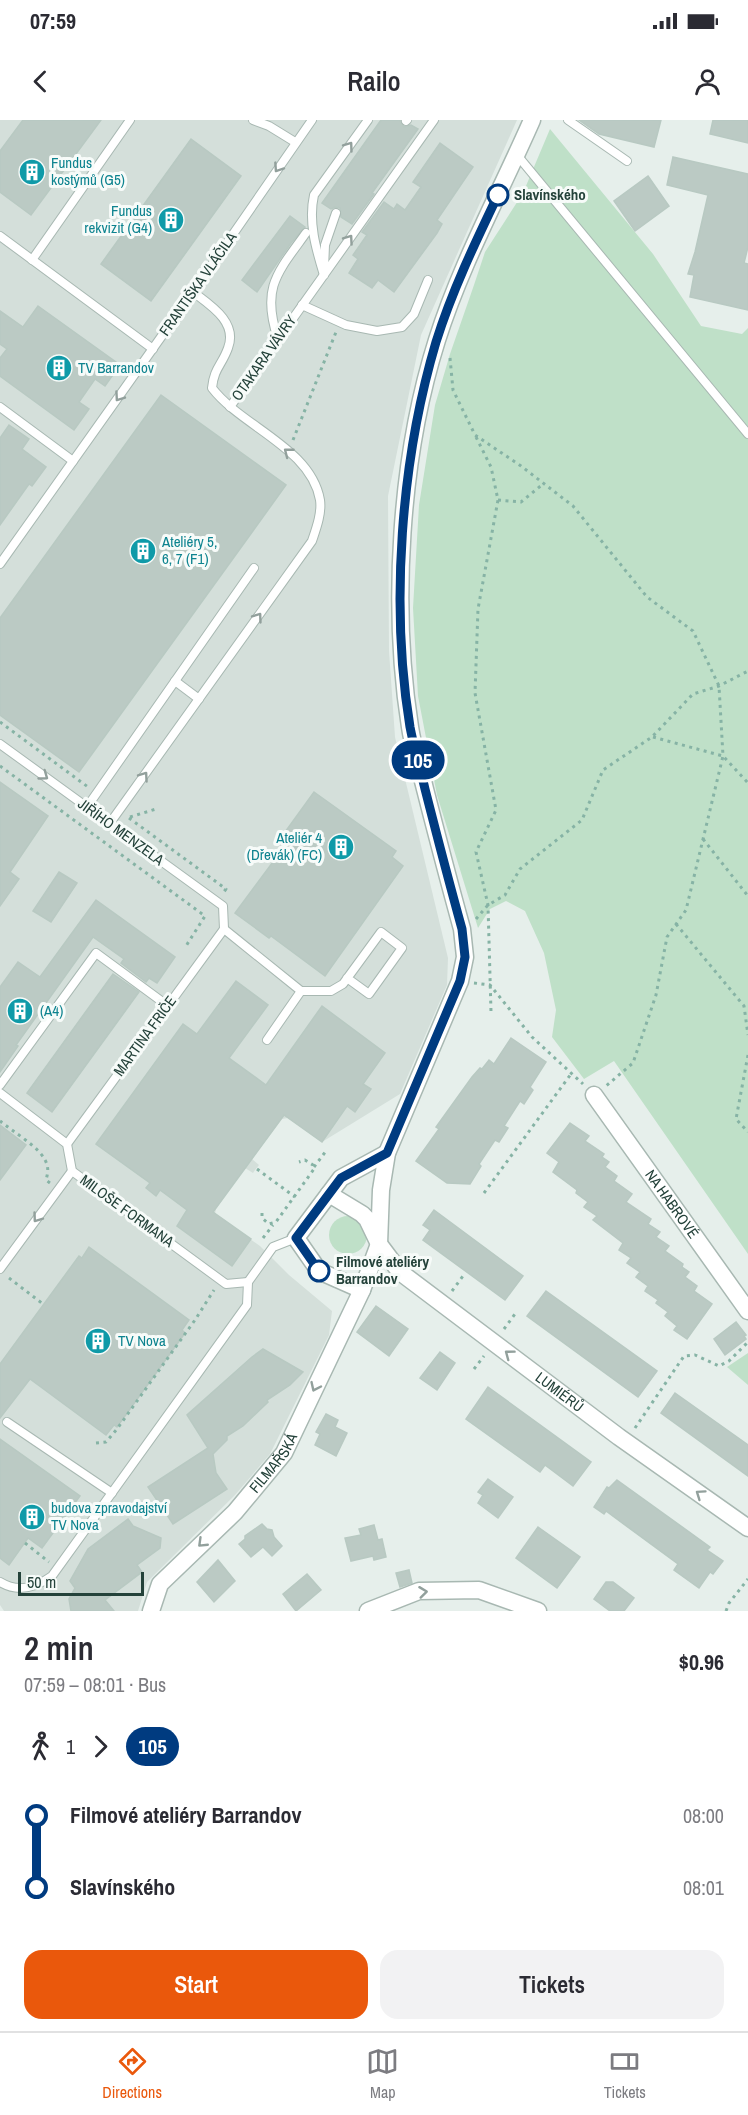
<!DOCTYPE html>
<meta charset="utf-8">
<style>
:root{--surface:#fff;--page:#f2f2f3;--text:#2b2b33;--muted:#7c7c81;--line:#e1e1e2;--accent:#ea580c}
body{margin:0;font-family:"Archivo Narrow",sans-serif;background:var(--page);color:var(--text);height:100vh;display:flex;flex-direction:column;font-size:22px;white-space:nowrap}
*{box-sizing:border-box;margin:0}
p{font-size:20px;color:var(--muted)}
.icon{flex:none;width:33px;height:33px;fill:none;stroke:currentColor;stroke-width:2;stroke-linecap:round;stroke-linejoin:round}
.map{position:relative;height:1491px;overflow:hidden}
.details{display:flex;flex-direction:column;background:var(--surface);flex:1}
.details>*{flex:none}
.badge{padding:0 12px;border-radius:20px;font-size:21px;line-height:39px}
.scale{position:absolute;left:18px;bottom:15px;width:126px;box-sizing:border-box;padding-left:6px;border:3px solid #24423a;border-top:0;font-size:16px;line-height:21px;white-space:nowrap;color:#24423a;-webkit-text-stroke:4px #f7fbf9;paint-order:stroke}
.map>.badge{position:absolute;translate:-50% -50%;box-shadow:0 0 0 3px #fff}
.legs{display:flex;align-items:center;gap:9px;height:66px;padding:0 24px;font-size:20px}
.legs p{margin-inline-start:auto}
.summary{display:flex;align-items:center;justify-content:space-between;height:102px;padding:0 24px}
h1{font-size:33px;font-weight:600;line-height:45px}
.action{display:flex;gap:12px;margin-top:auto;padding:12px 24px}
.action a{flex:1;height:69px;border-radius:18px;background:var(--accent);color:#fff;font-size:24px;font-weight:600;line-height:69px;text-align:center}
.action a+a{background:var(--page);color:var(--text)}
ul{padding:0 24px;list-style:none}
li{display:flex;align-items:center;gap:21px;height:72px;font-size:22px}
li i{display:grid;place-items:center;width:9px;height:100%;margin:0 8px;background:currentColor}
li i::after{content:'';width:15px;height:15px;margin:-8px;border:4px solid;border-radius:50%;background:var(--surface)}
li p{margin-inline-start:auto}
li:first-child i{background:linear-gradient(#0000 50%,currentColor 0)}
li:last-child i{background:linear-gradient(currentColor 50%,#0000 0)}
.status{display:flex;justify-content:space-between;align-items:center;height:42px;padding:0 30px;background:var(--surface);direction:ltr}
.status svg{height:16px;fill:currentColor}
header{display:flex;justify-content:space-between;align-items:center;height:78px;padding:0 24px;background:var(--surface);font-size:27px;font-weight:600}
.tabs{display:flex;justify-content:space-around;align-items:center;height:84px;border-top:2px solid var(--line);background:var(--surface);font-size:16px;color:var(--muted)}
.tabs a{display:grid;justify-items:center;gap:3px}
.tabs .on{color:var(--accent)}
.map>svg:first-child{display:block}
.built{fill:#d4dfda}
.green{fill:#bfe0c8}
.building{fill:#bbcac4;stroke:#b8c9c2;stroke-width:1.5}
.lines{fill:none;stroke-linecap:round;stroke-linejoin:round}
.service-casing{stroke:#a8b8b2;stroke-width:10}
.minor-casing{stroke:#a8b8b2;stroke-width:19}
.path{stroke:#86b3a5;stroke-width:3;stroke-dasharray:3 4.5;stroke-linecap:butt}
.service{stroke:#fff;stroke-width:8}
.minor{stroke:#fff;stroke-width:16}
.oneway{stroke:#92a09c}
.line-1-casing{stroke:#fff;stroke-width:14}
.line-1{stroke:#003b80;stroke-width:9}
.stop-1-dot{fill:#fff;stroke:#003b80;stroke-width:3}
.labels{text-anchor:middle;stroke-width:6;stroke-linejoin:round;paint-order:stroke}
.culture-label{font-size:15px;fill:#0d838f;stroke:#f7fbf9;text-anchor:start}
.stop-label{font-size:15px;font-weight:bold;fill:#24423a;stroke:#f7fbf9;text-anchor:start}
.street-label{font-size:15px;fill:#24423a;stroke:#f7fbf9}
</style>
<div class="status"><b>07:59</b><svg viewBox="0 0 49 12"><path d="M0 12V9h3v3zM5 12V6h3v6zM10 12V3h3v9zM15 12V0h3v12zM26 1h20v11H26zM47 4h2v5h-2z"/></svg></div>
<header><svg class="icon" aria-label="back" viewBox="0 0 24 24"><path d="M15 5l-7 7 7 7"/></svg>Railo<svg class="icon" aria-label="person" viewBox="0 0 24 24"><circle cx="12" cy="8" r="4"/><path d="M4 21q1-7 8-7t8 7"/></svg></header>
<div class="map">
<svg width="748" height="1491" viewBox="0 0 748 1491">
<rect width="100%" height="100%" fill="#e6efeb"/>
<!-- built -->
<path class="built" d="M0,0H517L421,215L388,376L389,531L395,617L448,838L447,865L400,974L322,1022L288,998L282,999L252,1039L259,1045L255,1050L253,1053L245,1048L216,1089L215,1094L260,1126L289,1155L332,1191L329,1215L270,1334L235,1375L147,1462L138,1491H4L0,1485Z"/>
<!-- green -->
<g class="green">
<path d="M550,9L653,134L701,206L742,214L748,208V1134L614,941L584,959L552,917L556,890L544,833L525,791L506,781L490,789L478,808L437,675L418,576L413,488L419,385L435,285L450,234L474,165L485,132L523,73Z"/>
<circle cx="348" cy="1115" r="19"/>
<path d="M748,1233V1265L727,1247Z"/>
</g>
<!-- building -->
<g class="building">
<path d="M23,0H101L31,95L0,72V31Z"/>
<path d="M381,0H400L404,7L411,5L418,9L372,73L374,74L352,104L341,97L340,88L335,87L331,89L322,83Z"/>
<path d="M579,0H661L654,27L599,14Z"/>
<path d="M713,0H748V23L710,14Z"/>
<path d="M191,19L241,56L151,181L101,144Z"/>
<path d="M440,23L473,47L437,100L442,104L437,113L394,172L378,160L372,168L349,153L358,139L353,135L367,115L362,112L384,82L394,89L397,84L405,90L421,67L413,62Z"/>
<path d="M673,37L748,54V127L744,143L748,144V190L690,177L694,155L688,154L695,132L708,75L667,65Z"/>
<path d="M648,56L669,86L635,111L614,81Z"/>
<path d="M290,96L305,107L291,123L257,172L242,160Z"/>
<path d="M38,186L120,245L105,266L95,259L79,282L89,289L74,310L0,256V238L7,229L0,224V191L23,207Z"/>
<path d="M161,275L286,365L79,652L0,595V498Z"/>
<path d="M9,305L29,319L22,329L46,347L32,366L29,364L0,405V318Z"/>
<path d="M0,662L48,696L10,752L19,759L0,786Z"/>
<path d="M314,672L396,731L392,737L403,746L325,856L271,816L269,818L235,793L287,723L280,719Z"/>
<path d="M59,752L77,763L51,802L33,791Z"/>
<path d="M96,780L175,837L157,863L149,858L146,862L121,843L124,839L93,817L16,925L18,926L0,952V867L18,842L40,857Z"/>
<path d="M113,854L139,872L52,992L27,973Z"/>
<path d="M236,861L268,885L229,938L266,965L322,886L385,933L363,964L371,969L355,992L347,986L322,1022L284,995L246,1047L213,1092L251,1119L232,1146L177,1106L187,1090L160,1070L156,1076L146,1068L150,1063L96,1024L183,904L197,914Z"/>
<path d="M511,918L546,942L530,967L533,970L524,984L520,981L504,1006L508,1008L499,1022L495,1020L479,1044L481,1046L470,1064L447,1063L416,1041L439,1009L436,1007L472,957L480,948L482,949L489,940L494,944Z"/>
<path d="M570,1003L589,1016L585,1021L604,1034L602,1037L609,1042L605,1047L617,1056L614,1061L632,1074L626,1082L651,1099L648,1104L660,1112L656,1117L669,1126L665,1131L683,1144L682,1147L689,1152L685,1157L697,1166L694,1171L712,1184L687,1219L674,1210L677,1206L665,1196L668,1192L656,1183L658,1180L645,1171L648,1166L636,1157L640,1152L627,1143L631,1138L619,1130L623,1123L593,1100L597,1096L584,1087L588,1082L576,1073L577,1070L553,1052L559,1042L547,1033Z"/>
<path d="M0,1005L26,1025L0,1060Z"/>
<path d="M434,1090L523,1156L505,1180L423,1120L430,1110L423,1105Z"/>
<path d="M89,1127L189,1200L182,1210L185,1213L117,1307L114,1305L106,1315L30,1259L0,1298V1244L79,1136L82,1138Z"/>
<path d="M546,1171L657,1251L638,1277L527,1196Z"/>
<path d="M376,1186L408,1209L389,1236L357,1212Z"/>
<path d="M736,1202L746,1215L744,1216L746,1219L725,1235L714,1219Z"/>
<path d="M263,1229L303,1252L290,1265L267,1280L268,1282L243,1306L227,1316V1320L213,1334L216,1353L227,1369L173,1404L148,1367L208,1328L187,1295L252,1237Z"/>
<path d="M440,1232L455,1243L437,1270L420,1258Z"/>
<path d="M488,1267L591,1342L573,1366L545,1345L540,1352L466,1299Z"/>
<path d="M675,1273L748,1325V1356L661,1293Z"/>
<path d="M326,1294L338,1300L335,1307L347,1313L336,1336L315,1325L320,1314L316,1312Z"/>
<path d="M0,1319L80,1376L42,1428L28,1418L9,1445L0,1438Z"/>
<path d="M488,1359L513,1377L498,1398L478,1383L483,1375L478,1372Z"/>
<path d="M617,1360L710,1427L707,1430L723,1441L713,1454L710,1452L699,1468L674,1450L678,1444L606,1391L604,1394L594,1387L607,1367L609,1368Z"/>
<path d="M128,1399L133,1406L161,1418L160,1428L137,1445L142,1452L105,1480L114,1491H71L69,1479L75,1468L70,1461L88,1429Z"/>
<path d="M262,1404L267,1409L272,1410L274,1417L282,1426L272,1436L263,1427L251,1437L239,1424L245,1419V1416Z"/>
<path d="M374,1405L378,1420L382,1419L386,1437L374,1440L373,1436L351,1441L345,1418L361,1415L359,1409Z"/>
<path d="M538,1407L580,1437L557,1468L516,1438Z"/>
<path d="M218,1440L235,1461L214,1482L197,1462Z"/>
<path d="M409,1450L412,1463L400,1467L396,1453Z"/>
<path d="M307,1454L321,1470L296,1491L283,1474Z"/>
<path d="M606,1462H613L634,1478L624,1491H610L594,1479Z"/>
</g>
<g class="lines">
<defs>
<g id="service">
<path d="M253,0L269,6L295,22"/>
<path d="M568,0L627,41"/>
<path d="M406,1L407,0"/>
<path d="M517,35L748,314"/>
<path d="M0,116L153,229"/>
<path d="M32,140L130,0"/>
<path d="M324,149L325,125L336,93"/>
<path d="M324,155C316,129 308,102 314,75L368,0"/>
<path d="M302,185L346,205L377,211L402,207L414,194L428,160"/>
<path d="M278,219C261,168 277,153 306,113"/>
<path d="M0,287L73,341"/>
<path d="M230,287L434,0"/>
<path d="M0,444L193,172L312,0"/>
<path d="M175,561L199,579"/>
<path d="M0,624L223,786L224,809"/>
<path d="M87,687L254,448"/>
<path d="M110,703L312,421C316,409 322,393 320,380C311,328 242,307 212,268C214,248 222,245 228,228C238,202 210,185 193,172"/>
<path d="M224,809L301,871L267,920"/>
<path d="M301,871H331L343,864L381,812L402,828L369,874L347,858"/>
<path d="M0,965L96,833L168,886"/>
<path d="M0,973L67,1024L72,1051L226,1164L248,1162"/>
<path d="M67,1024L224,809"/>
<path d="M0,1149L72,1051"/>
<path d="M7,1302L112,1373"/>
<path d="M0,1462C18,1473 35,1468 52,1456L247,1185L248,1162L273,1127L296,1118"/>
</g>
<g id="minor">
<path id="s1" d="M594,975L748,1191"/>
<path id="s2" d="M329,1074L362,1094L367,1099L379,1124L400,1152L619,1317L748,1408"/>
<path d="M362,1170L319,1151L296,1118L341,1058L387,1033"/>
<path id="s3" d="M151,1491L160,1464L235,1392L284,1333L362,1170L379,1124L381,1070L387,1033L460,861L465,837L462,809C449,762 437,716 425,669C420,648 413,628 410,607C391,486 400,337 437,220C461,144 500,73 532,0"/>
<path d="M368,1491L419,1471L479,1470L538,1491"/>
</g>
</defs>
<!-- service casing -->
<use href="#service" class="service-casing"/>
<!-- minor casing -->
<use href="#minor" class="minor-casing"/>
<!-- path -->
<g class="path">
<path d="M450,238L453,270L475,315L521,346L573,386L647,477L693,511L719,566L723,636L686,790L667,817L656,875L633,943L606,966"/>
<path d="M476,317L491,347L498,380L478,489L475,573L496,690L476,732L488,785L491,892"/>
<path d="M293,320L336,212"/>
<path d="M498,380L521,382L543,364"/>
<path d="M0,602L88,667"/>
<path d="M653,617L723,636L748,663"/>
<path d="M0,646L205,796L186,826"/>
<path d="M130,697L156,689"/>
<path d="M129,698L226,769L223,773"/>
<path d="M703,719L748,776"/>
<path d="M476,799L488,785L505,775L520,749L582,700L603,650L652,617L693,574L719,566L748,551"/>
<path d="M676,804L744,886L748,915"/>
<path d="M474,863L490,865L532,917L583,964"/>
<path d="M748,935L736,999L748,1012"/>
<path d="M0,1001C12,1011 39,1027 45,1040C49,1047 48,1053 46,1060L50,1063"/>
<path d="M314,1047L326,1031"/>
<path d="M257,1049L295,1077"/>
<path d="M484,1073L571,954"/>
<path d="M262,1093V1098L269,1104L276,1102L314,1049L313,1045L305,1040L299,1042"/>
<path d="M263,1118L273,1105"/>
<path d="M9,1158L43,1184"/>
<path d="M452,1171L463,1156"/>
<path d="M504,1209L515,1194"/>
<path d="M474,1249L484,1236"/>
<path d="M635,1308L684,1236L695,1235L719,1246L729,1241L748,1222"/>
<path d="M96,1323L106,1322L117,1309L195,1200L214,1170"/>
<path d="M25,1423L49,1442"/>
<path d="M726,1491L729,1483L748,1459"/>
</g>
<!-- service -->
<use href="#service" class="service"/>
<!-- minor -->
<use href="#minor" class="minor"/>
</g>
<!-- one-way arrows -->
<defs><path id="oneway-chevron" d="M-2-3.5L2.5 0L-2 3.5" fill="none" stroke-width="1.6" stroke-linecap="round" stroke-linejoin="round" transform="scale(1.5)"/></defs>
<g class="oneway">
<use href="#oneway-chevron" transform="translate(349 26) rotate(-54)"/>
<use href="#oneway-chevron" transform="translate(278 48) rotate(124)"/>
<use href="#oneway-chevron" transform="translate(349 119) rotate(-55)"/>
<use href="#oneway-chevron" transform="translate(119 277) rotate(125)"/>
<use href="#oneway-chevron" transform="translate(288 332) rotate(-142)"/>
<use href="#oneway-chevron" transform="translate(258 497) rotate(-54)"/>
<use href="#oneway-chevron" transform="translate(44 656) rotate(36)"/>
<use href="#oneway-chevron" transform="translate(144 656) rotate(-55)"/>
<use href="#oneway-chevron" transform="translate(37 1098) rotate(126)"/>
<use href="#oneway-chevron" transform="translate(509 1234) rotate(-143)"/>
<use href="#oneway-chevron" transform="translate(315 1267) rotate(115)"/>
<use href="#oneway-chevron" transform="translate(700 1374) rotate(-145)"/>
<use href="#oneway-chevron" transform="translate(202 1423) rotate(136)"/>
<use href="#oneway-chevron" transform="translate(423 1472) rotate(-7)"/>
</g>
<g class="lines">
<defs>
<path id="line-1" d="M319,1151L296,1118L341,1058L387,1033L460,861L465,837L462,809C449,762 437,716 425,669C420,648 414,628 410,607C390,485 401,340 436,222C452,171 475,123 498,75"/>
</defs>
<!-- line-1 casing -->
<use href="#line-1" class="line-1-casing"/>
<!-- line-1 -->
<use href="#line-1" class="line-1"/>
</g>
<!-- icons -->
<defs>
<symbol id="building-disc" viewBox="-11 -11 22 22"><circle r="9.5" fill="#0f9aa8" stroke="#f7fbf9"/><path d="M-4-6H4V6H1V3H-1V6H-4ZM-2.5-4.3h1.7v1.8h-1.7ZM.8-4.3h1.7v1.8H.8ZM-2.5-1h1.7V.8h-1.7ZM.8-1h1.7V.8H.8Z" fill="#fff"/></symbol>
</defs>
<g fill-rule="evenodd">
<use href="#building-disc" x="17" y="37" width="30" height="30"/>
<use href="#building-disc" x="156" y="85" width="30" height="30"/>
<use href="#building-disc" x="44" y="233" width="30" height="30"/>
<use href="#building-disc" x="128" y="416" width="30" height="30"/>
<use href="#building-disc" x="326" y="712" width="30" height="30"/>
<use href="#building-disc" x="5" y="876" width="30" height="30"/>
<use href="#building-disc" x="83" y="1206" width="30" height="30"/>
<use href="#building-disc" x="17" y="1382" width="30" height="30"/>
</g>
<!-- markers -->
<g class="stop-1-dot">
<circle cx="498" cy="75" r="10"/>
<circle cx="319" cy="1151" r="10"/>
</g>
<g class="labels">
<!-- culture labels -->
<g class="culture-label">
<text x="51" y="48">Fundus<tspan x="51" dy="17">kostýmů (G5)</tspan></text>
<text x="152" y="96" text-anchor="end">Fundus<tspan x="152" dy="17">rekvizit (G4)</tspan></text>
<text x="78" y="253">TV Barrandov</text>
<text x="162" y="427">Ateliéry 5,<tspan x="162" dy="17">6, 7 (F1)</tspan></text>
<text x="322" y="723" text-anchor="end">Ateliér 4<tspan x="322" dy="17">(Dřevák) (FC)</tspan></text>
<text x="40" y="896">(A4)</text>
<text x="118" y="1226">TV Nova</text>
<text x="51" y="1393">budova zpravodajství<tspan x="51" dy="17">TV Nova</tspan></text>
</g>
<!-- stop labels -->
<g class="stop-label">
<text x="514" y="80">Slavínského</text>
<text x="336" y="1147">Filmové ateliéry<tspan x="336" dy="17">Barrandov</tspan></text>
</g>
<!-- street labels -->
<g class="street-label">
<text transform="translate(198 164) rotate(-55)" y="5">FRANTIŠKA VLÁČILA</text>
<text transform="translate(264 238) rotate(-55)" y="5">OTAKARA VÁVRY</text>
<text transform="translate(121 712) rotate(36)" y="5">JIŘÍHO MENZELA</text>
<text transform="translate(145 916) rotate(-54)" y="5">MARTINA FRIČE</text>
<text dy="5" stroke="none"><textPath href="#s1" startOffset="134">NA HABROVÉ</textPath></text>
<text transform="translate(127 1091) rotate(36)" y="5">MILOŠE FORMANA</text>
<text dy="5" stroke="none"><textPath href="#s2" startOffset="308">LUMIÉRŮ</textPath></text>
<text dy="5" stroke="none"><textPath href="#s3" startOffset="195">FILMAŘSKÁ</textPath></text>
</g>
</g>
</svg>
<div class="scale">50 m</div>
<b class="badge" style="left:418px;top:640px;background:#003b80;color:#fff">105</b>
</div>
<section class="details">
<div class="summary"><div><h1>2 min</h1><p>07:59 – 08:01 · Bus</p></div><b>$0.96</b></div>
<div class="legs"><svg class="icon" aria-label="walk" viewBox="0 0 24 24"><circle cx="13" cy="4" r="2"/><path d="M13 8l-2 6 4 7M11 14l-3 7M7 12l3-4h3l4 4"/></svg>1<svg class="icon" aria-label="forward" viewBox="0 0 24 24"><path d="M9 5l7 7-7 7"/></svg><b class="badge" style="background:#003b80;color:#fff">105</b></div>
<ul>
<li><i style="color:#003b80"></i><b>Filmové ateliéry Barrandov</b><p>08:00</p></li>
<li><i style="color:#003b80"></i><b>Slavínského</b><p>08:01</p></li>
</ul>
<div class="action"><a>Start</a><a>Tickets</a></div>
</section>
<nav class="tabs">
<a class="on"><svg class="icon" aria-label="directions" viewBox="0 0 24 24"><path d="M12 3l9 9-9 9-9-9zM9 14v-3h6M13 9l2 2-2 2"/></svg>Directions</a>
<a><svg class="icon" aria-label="map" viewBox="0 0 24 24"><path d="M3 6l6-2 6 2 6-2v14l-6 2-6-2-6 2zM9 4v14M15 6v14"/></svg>Map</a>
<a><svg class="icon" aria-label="tickets" viewBox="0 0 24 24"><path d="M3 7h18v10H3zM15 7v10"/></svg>Tickets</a>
</nav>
